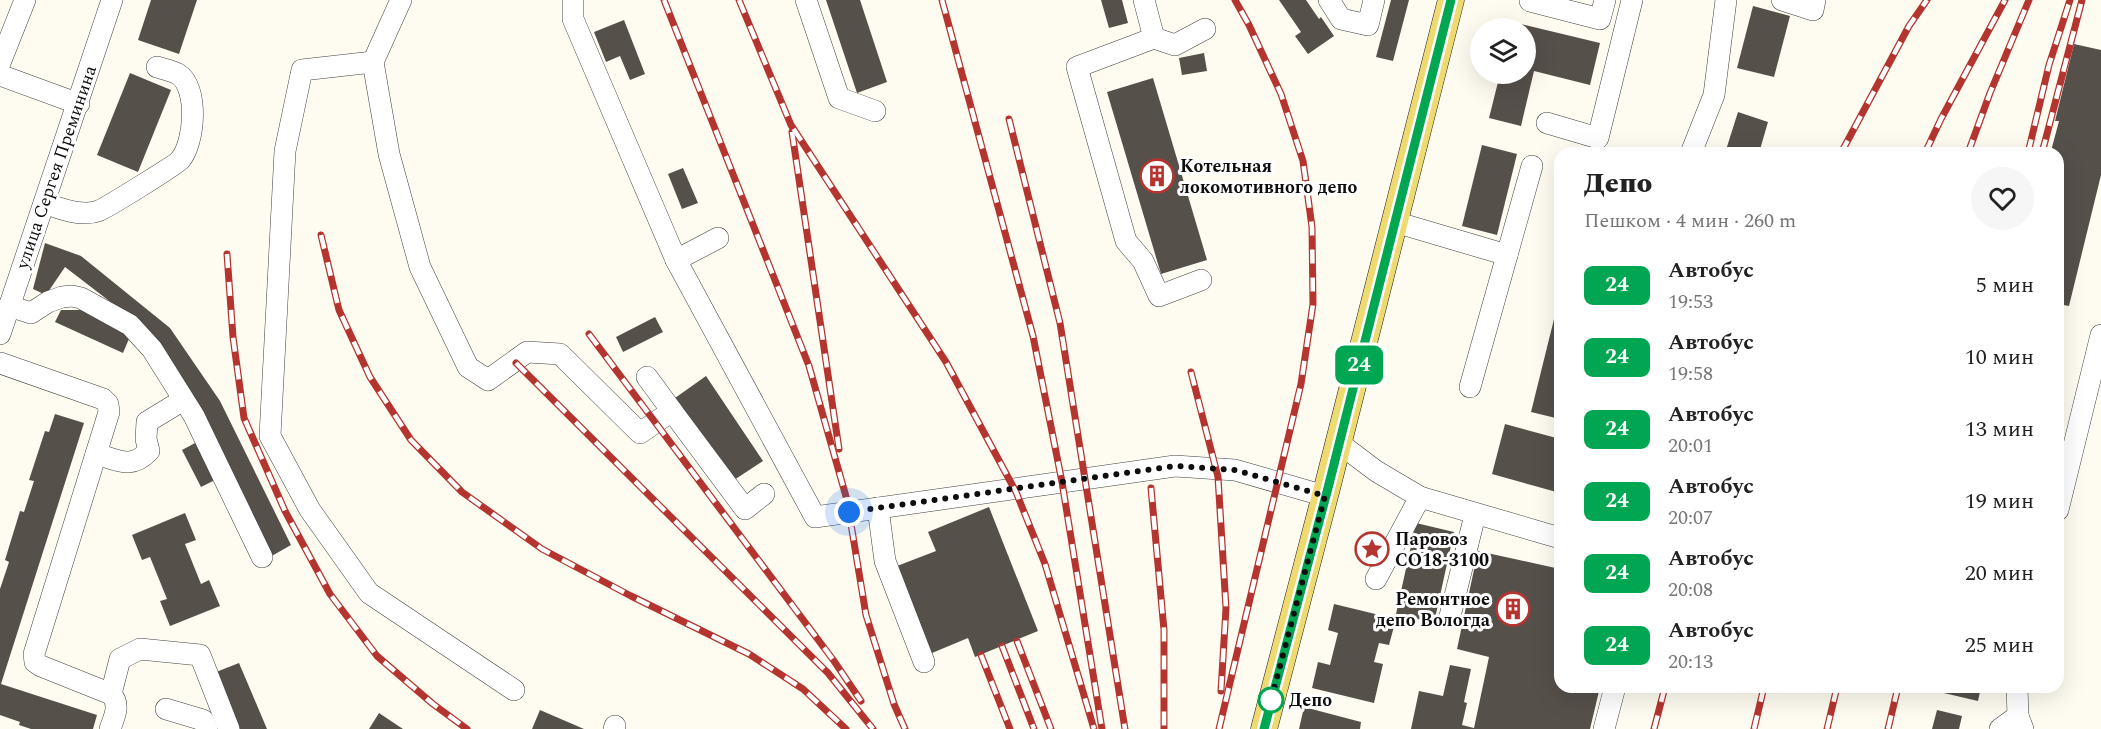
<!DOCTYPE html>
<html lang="ru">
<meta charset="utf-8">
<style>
:root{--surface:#fff;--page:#f6f6f6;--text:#222;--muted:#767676}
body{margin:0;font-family:Spectral,serif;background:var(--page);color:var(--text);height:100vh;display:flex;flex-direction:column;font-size:22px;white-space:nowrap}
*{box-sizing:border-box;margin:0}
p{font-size:20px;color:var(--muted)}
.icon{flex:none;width:33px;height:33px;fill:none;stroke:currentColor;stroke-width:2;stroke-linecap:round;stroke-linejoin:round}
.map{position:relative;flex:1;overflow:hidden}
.side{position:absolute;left:1554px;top:147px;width:510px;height:546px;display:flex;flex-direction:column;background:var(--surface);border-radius:18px;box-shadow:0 6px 24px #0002}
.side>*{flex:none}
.badge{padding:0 12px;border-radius:9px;font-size:21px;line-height:39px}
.controls{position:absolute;left:1470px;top:18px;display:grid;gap:12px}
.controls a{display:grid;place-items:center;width:66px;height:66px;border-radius:50%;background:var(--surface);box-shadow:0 6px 24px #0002;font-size:30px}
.you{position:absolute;width:30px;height:30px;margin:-15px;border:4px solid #fff;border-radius:50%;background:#1a73e8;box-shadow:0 0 0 9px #1a73e833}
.map>.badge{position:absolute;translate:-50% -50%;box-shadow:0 0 0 3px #fff}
.round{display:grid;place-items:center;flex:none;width:63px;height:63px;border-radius:32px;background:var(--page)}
.head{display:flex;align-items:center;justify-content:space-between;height:102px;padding:0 30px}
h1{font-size:28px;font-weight:800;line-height:45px}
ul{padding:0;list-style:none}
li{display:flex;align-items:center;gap:18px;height:72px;padding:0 30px}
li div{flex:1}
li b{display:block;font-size:22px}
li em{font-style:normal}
li .badge{min-width:66px;font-weight:700;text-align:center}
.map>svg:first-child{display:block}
.building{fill:#56504b}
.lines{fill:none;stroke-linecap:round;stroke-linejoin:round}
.minor-casing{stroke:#414141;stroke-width:22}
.major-casing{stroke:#1f1f1f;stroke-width:27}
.minor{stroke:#fff;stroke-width:21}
.major{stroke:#eeda70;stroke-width:26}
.rail-casing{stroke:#b43530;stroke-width:7}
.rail{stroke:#fff;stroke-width:4.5;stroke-dasharray:14;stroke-linecap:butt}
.line-casing{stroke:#fff;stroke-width:14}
.line{stroke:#00a651;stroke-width:9}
.walk{stroke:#0e0e0e;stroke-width:6;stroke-dasharray:0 10.8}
.stop-dot{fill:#fff;stroke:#00a651;stroke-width:3}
.labels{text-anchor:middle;stroke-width:6;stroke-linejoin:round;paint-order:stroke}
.poi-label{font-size:18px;font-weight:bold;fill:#0e0e0e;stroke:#fff;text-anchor:start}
.street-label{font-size:18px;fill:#0e0e0e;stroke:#fff}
.stop-label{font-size:18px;font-weight:bold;fill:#0e0e0e;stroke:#fff;text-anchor:start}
</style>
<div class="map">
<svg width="2101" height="729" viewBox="0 0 2101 729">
<rect width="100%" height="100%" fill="#fefcf0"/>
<!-- building -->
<g class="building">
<path d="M151,0H197L179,54L138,40Z"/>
<path d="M826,0H860L887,82L857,93Z"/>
<path d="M1101,0H1122L1128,23L1109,28Z"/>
<path d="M1279,0H1306L1319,19L1321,17L1334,36L1308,54L1295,36L1301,32Z"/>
<path d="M1391,0H1409L1393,61L1376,57Z"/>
<path d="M1753,6L1790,16L1774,77L1737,68Z"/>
<path d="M624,20L645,74L630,80L620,56L606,62L594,32Z"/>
<path d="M1512,22L1600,43L1590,85L1534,71L1521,126L1489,118L1500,74H1526V28H1510Z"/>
<path d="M2074,44L2101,50V175L2069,306L2058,304V153H2046V150L2051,151L2059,121H2055Z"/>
<path d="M1204,53L1207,71L1182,75L1179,58Z"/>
<path d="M130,73L171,90L138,172L97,155Z"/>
<path d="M1153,78L1207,260L1161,274L1107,92Z"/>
<path d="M1738,112L1768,122L1759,153H1725Z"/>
<path d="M1482,145L1517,154L1497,235L1462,226Z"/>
<path d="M683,168L698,203L682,209L668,174Z"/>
<path d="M45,243L81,256L170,328L220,401L291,545L270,557L134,320L65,267L46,295L33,289Z"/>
<path d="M61,310H81L131,334L123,353L55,322Z"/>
<path d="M1556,311L1560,312V419L1531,412Z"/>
<path d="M655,317L663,332L623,352L616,337Z"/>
<path d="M706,376L763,461L731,482L675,398Z"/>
<path d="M55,414L84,423L1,684L97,715L93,729H31L19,725L20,722L0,715V589L9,562L5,560L20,511L24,512L34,481L29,480L45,431L49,432Z"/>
<path d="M1505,424L1560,439V493L1492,474Z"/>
<path d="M197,442L215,480L201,487L182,450Z"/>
<path d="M989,507L1038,631L975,657L968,638L932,653L897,566L936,551L928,532Z"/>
<path d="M185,513L196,540L185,544L201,584L209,580L220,606L170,626L160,601L167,599L150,557L142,560L132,535Z"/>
<path d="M1416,523L1454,532L1434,623L1396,614Z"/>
<path d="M1478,551L1560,569V687H1600L1590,729H1411L1419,691L1443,696L1450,665L1471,669L1464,702L1467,703L1462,725L1474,728L1489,657L1457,649Z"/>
<path d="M1334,604L1396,619L1389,645L1379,643L1374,662L1383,664L1374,703L1312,688L1318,662L1330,665L1338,633L1328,630Z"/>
<path d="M239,663L267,729H235L211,674Z"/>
<path d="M1932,687H1981L1978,701L1931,690Z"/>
<path d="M1304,707L1361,722L1360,729H1299Z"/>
<path d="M540,710L584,729H532Z"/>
<path d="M1937,710L1962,716L1959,729H1932Z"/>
<path d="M379,713L403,729H369Z"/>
</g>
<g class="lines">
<defs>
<g id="minor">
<path d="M401,0L373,62L389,154L420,267L468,367L488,380L527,352L560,354L640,433L672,411L647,377"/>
<path d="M573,0V19L676,260L718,238"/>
<path d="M806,0L839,98L875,111"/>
<path d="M1144,0L1154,38L1077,67L1126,241L1143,261L1159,296L1201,280"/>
<path d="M1329,0L1341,19L1368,25L1374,0"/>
<path d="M1782,0L1813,10L1815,0"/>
<path d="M1530,1L1600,19L1605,0"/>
<path d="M1154,38L1175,45L1205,29"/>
<path d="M373,62L302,70L285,151L270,436L310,510L369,593L514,690"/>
<path d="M0,63L25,0"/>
<path d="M0,75L79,104"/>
<path d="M1547,123L1598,138L1632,0"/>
<path d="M1691,153L1714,95L1726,0"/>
<path d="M45,203C60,209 82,217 98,211C105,209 177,164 180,160C195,143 199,87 178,74C172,71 163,69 157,67"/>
<path d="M1395,222L1507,255"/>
<path d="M676,260L815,517L1175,466L1235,470L1325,496"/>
<path d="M9,306L31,313L48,302L62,297L72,296L81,298L130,325L152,349L194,416L262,557"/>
<path d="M0,334L112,0"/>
<path d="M0,363L103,399L108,404L109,412L34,654L35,662L41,666L111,694C121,705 114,717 110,729"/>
<path d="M1470,387L1532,166"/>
<path d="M672,411L745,509L764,494"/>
<path d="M1339,443L1376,471L1420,497L1560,538"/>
<path d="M96,454C118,460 131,470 149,451L146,439L147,422L183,400"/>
<path d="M878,508L885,561L924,662"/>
<path d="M2058,510L2101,335"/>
<path d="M1376,579L1420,497"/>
<path d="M1450,616L1475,515"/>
<path d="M2017,687L2018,716L2023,729"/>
<path d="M111,694L120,659L140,649L200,655L229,729"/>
<path d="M166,709L203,720L207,729"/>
<path d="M614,729L615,726"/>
<path d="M1604,729L1615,687"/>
<path d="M2000,729L2018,716"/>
</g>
<path id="major" d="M1264,729L1327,488L1451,0"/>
</defs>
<!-- minor casing -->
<use href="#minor" class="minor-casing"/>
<!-- major casing -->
<use href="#major" class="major-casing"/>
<!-- minor -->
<use href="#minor" class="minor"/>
<!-- major -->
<use href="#major" class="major"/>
<defs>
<g id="rail">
<path d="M664,0L809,366L847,500L866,615L894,704L905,729"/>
<path d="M739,0L791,125L946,362L1016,492L1045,564L1094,729"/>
<path d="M942,0L1033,336L1062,482L1102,729"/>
<path d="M1009,119L1060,323L1125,729"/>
<path d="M792,132L839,449"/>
<path d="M1841,153L1909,26L1927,0"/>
<path d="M1925,153L1941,119L2005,0"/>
<path d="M1968,153L1990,93L2029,0"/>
<path d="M2028,153L2049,65L2070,0"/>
<path d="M2042,153L2082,0"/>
<path d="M321,235L339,310L370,377L411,440L462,492L542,549L631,596L749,654L803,689L846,729"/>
<path d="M227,254L233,337L244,418L285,511L330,594L377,656L433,704L467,729"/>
<path d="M589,334L834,661L861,701"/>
<path d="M516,363L828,673L873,729"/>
<path d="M1191,372L1218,477L1226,608L1221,691"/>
<path d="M1151,488L1164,630V729"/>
<path d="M1017,641L1051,729"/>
<path d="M1002,646L1034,729"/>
<path d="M981,655L1010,729"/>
<path d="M1219,729L1301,384L1313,304L1312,227L1303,161L1281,94L1249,25L1235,0"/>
<path d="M1654,729L1665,687"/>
<path d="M1754,729L1764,687"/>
<path d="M1827,729L1837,687"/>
<path d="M1888,729L1898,687"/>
</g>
</defs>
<!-- rail casing -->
<use href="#rail" class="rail-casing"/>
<!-- rail -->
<use href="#rail" class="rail"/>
</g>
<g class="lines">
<defs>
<path id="line" d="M1264,729L1328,488L1451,0"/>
</defs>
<!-- line casing -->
<use href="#line" class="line-casing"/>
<!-- line -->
<use href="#line" class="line"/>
<!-- walk -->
<path class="walk" d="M849,512L1175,466L1235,470L1325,496L1271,700"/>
</g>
<!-- icons -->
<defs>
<symbol id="building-ring" viewBox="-11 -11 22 22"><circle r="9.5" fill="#fff" stroke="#b43530" stroke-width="1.5"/><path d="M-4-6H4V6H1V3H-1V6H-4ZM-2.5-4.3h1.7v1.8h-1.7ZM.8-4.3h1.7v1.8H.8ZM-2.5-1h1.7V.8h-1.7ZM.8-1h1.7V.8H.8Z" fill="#b43530"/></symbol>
<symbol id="sight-ring" viewBox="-11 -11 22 22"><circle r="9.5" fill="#fff" stroke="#b43530" stroke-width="1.5"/><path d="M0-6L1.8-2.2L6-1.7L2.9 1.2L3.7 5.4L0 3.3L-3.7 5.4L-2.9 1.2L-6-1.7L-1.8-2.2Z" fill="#b43530"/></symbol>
</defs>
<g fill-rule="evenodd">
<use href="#building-ring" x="1138" y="157" width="38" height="38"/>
<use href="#sight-ring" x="1353" y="530" width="38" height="38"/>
<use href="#building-ring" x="1494" y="590" width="38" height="38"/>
</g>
<!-- markers -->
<circle class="stop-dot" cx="1271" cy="700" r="12"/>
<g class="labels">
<!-- poi labels -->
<g class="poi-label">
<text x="1180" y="172">Котельная<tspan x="1180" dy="21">локомотивного депо</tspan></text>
<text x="1395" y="545">Паровоз<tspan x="1395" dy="21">СО18-3100</tspan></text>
<text x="1490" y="605" text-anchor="end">Ремонтное<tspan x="1490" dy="21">депо Вологда</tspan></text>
</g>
<!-- street labels -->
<g class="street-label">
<text transform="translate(56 167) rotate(-71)" y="6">улица Сергея Преминина</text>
</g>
<!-- stop labels -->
<g class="stop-label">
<text x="1289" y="706">Депо</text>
</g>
</g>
</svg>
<div class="controls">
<a><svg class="icon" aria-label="layers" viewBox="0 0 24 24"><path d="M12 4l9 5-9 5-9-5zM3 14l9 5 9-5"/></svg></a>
</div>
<div class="you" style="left:849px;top:512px"></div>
<b class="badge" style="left:1359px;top:365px;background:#00a651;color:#fff">24</b>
<section class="side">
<div class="head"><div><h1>Депо</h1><p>Пешком · 4 мин · 260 m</p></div><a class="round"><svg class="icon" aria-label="heart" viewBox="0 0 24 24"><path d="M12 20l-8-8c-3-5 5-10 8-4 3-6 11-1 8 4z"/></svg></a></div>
<ul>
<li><span class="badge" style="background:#00a651;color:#fff">24</span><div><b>Автобус</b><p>19:53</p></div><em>5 мин</em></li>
<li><span class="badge" style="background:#00a651;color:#fff">24</span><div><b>Автобус</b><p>19:58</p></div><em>10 мин</em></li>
<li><span class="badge" style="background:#00a651;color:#fff">24</span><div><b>Автобус</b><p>20:01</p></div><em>13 мин</em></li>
<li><span class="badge" style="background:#00a651;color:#fff">24</span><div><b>Автобус</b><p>20:07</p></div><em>19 мин</em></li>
<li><span class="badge" style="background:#00a651;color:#fff">24</span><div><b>Автобус</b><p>20:08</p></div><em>20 мин</em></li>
<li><span class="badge" style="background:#00a651;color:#fff">24</span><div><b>Автобус</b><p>20:13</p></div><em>25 мин</em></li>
</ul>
</section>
</div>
